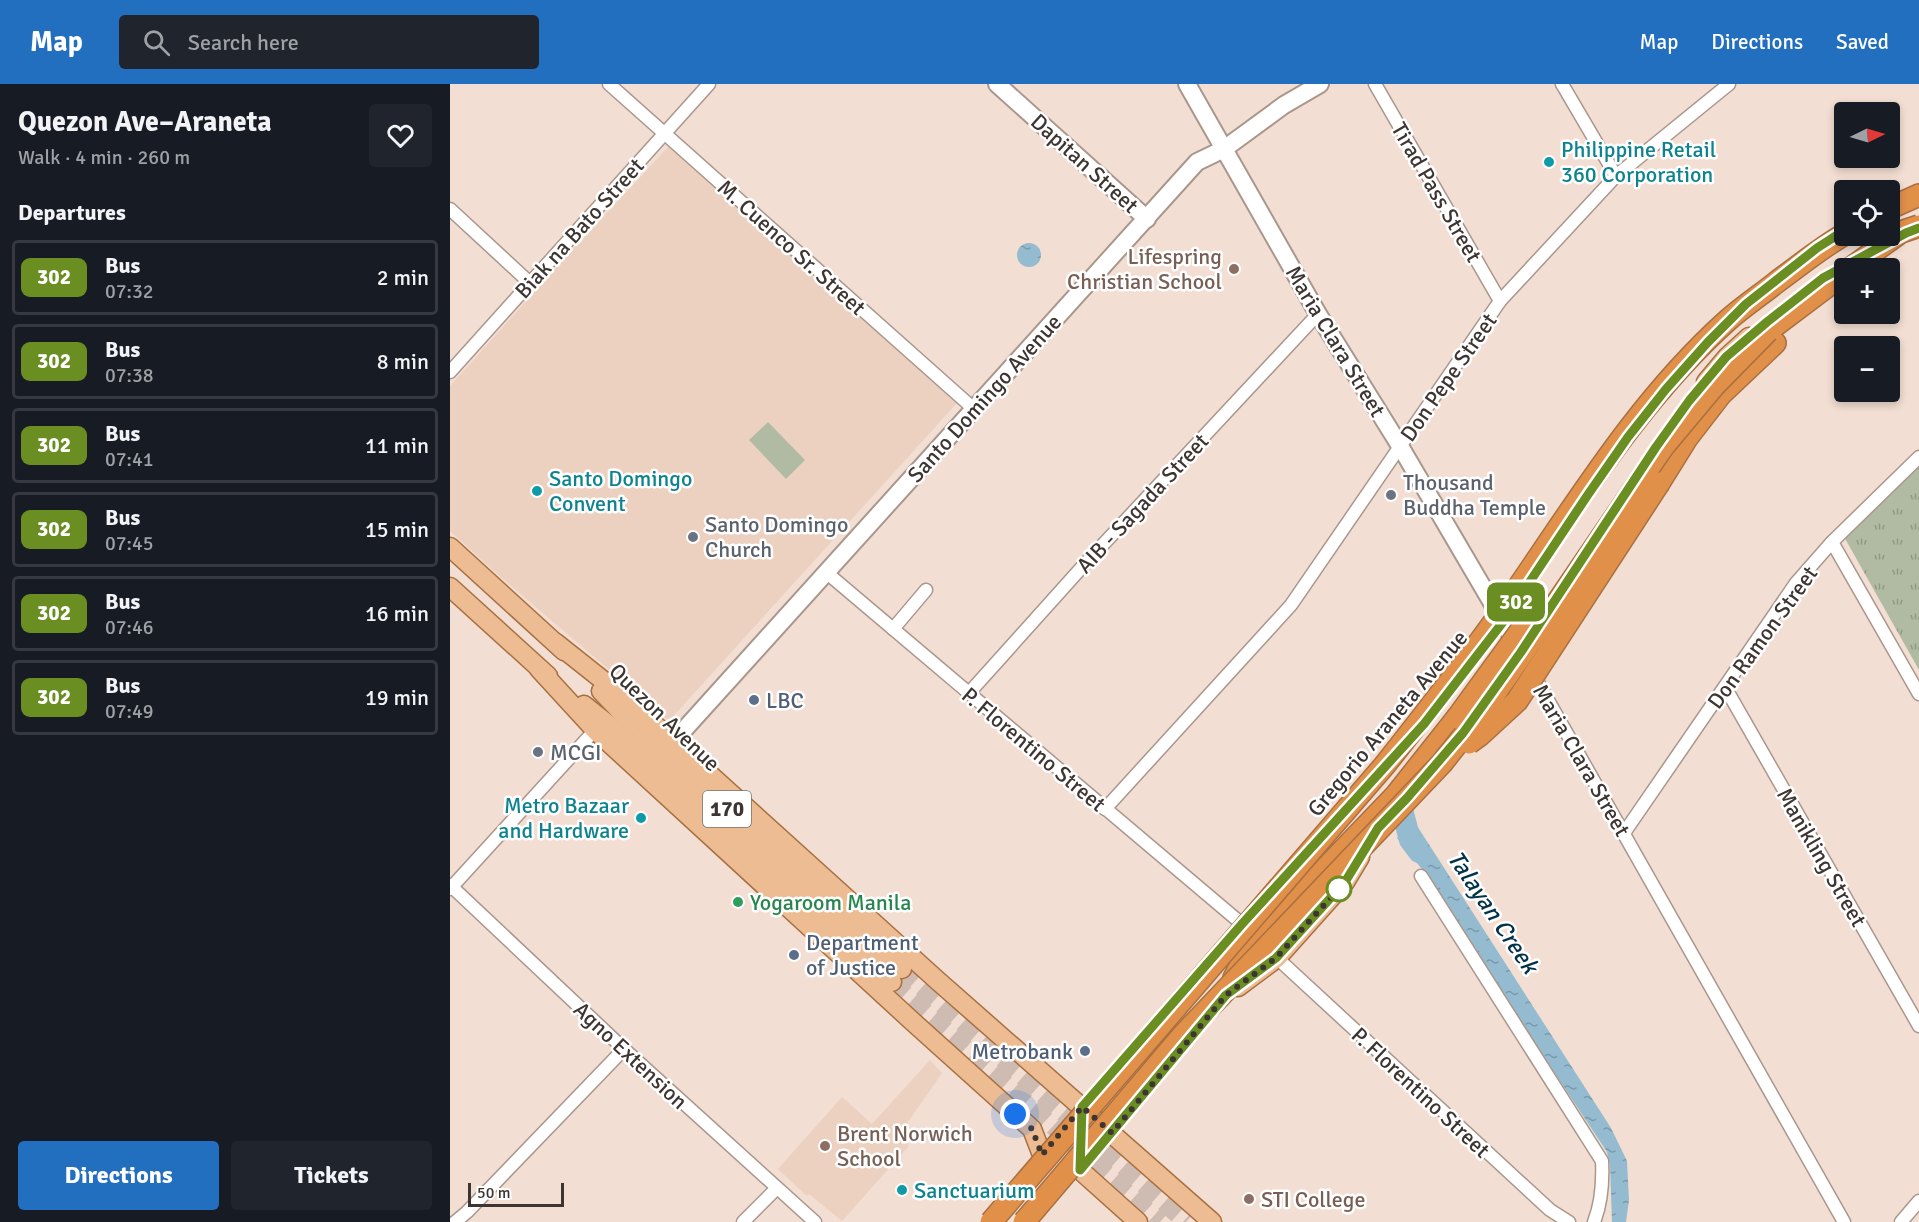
<!DOCTYPE html>
<meta charset="utf-8">
<style>
:root{--surface:#171b24;--page:#20242c;--text:#f1f3f6;--muted:#9ea1a6;--line:#363941;--accent:#236fbf}
body{margin:0;font-family:Signika,sans-serif;background:var(--page);color:var(--text);height:100vh;display:flex;flex-direction:column;font-size:22px;white-space:nowrap}
*{box-sizing:border-box;margin:0}
p{font-size:20px;color:var(--muted)}
.icon{flex:none;width:33px;height:33px;fill:none;stroke:currentColor;stroke-width:2;stroke-linecap:round;stroke-linejoin:round}
.map{position:relative;flex:1;overflow:hidden}
.sheet{display:flex;flex-direction:column;background:var(--surface);width:450px}
.sheet>*{flex:none}
.badge{padding:0 12px;border-radius:9px;font-size:21px;line-height:39px}
.needle{width:39px;rotate:85deg}
.tools{position:absolute;left:1384px;top:18px;display:grid;gap:12px}
.tools a{display:grid;place-items:center;width:66px;height:66px;border-radius:6px;background:var(--surface);box-shadow:0 3px 9px #0003;font-size:30px}
.scale{position:absolute;left:18px;bottom:15px;width:96px;box-sizing:border-box;padding-left:6px;border:3px solid #3d3531;border-top:0;font-size:16px;line-height:21px;white-space:nowrap;color:#3d3531;-webkit-text-stroke:4px #fff;paint-order:stroke}
.you{position:absolute;width:30px;height:30px;margin:-15px;border:4px solid #fff;border-radius:50%;background:#1a73e8;box-shadow:0 0 0 9px #1a73e833}
.map>.badge{position:absolute;translate:-50% -50%;box-shadow:0 0 0 3px #fff}
h2{padding:0 18px;font-size:22px;line-height:54px}
.round{display:grid;place-items:center;flex:none;width:63px;height:63px;border-radius:6px;background:var(--page)}
.summary{display:flex;align-items:center;justify-content:space-between;height:102px;padding:0 18px}
h1{font-size:28px;font-weight:700;line-height:45px}
.button{display:flex;gap:12px;margin-top:auto;padding:12px 18px}
.button a{flex:1;height:69px;border-radius:6px;background:var(--accent);color:#fff;font-size:24px;font-weight:700;line-height:69px;text-align:center}
.button a+a{background:var(--page);color:var(--text)}
ul{padding:0;list-style:none}
li{display:flex;align-items:center;gap:18px;height:75px;margin:0 12px 9px;padding:0 6px;border:3px solid var(--line);border-radius:6px}
li div{flex:1}
li b{display:block;font-size:22px}
li em{font-style:normal}
li .badge{min-width:66px;font-weight:700;text-align:center}
header{display:flex;align-items:center;gap:36px;box-sizing:border-box;height:84px;padding:0 30px;background:var(--accent);color:#fff}
header strong{font-size:28px}
nav{display:flex;gap:33px;margin-inline-start:auto;font-size:21px}
.search{width:420px;height:54px;background:var(--page);display:flex;align-items:center;gap:15px;box-sizing:border-box;padding:0 21px;border-radius:6px;color:var(--muted);font-size:22px}
main{display:flex;flex:1;min-height:0}
.map>svg:first-child{display:block}
.built{fill:#ecd1c1}
.grass{fill:#b1bba3}
.park{fill:url(#park-tufts)}
.water{fill:url(#water-ripples)}
.lines{fill:none;stroke-linecap:round;stroke-linejoin:round}
.river{stroke:#94bbd0;stroke-width:22}
.primary-tunnel{stroke:#cebcb2;stroke-width:18;stroke-dasharray:18 9;stroke-linecap:butt}
.street-casing{stroke:#aa978c;stroke-width:15}
.secondary-casing{stroke:#aa978c;stroke-width:20}
.primary-casing{stroke:#a87041;stroke-width:21}
.highway-casing{stroke:#a87041;stroke-width:24}
.street{stroke:#fff;stroke-width:12}
.secondary{stroke:#fff;stroke-width:16}
.primary{stroke:#edbc92;stroke-width:18}
.highway{stroke:#e1904a;stroke-width:21}
.highway-bridge-casing{stroke:#a87041;stroke-width:24;stroke-linecap:butt}
.highway-bridge{stroke:#e1904a;stroke-width:21}
.line-casing{stroke:#fff;stroke-width:14}
.line{stroke:#6b8e23;stroke-width:9}
.walk{stroke:#3d3531;stroke-width:6;stroke-dasharray:0 10.8}
.culture-dot{fill:#0f9aa8;stroke:#fff;stroke-width:2}
.education-dot{fill:#8d6e63;stroke:#fff;stroke-width:2}
.worship-dot{fill:#6b7280;stroke:#fff;stroke-width:2}
.service-dot{fill:#5c6f8a;stroke:#fff;stroke-width:2}
.stop-dot{fill:#fff;stroke:#6b8e23;stroke-width:3}
.leisure-dot{fill:#2e9e5b;stroke:#fff;stroke-width:2}
.labels{text-anchor:middle;stroke-width:5;stroke-linejoin:round;paint-order:stroke}
.shield{fill:#fff;stroke:#77726f;stroke-width:1.5}
.shield-label{font-size:21px;font-weight:bold;fill:#3d3531}
.culture-label{font-size:22px;fill:#0d838f;stroke:#fff;text-anchor:start}
.street-label{font-size:22px;fill:#3d3531;stroke:#fff}
.education-label{font-size:22px;fill:#785e54;stroke:#fff;text-anchor:start}
.worship-label{font-size:22px;fill:#5b616d;stroke:#fff;text-anchor:start}
.service-label{font-size:22px;fill:#4e5e75;stroke:#fff;text-anchor:start}
.leisure-label{font-size:22px;fill:#27864d;stroke:#fff;text-anchor:start}
.water-label{font-size:24px;font-style:italic;fill:#00334a;stroke:#fff}
</style>
<header>
<strong>Map</strong>
<div class="search"><svg class="icon" aria-label="search" viewBox="0 0 24 24"><circle cx="10" cy="10" r="6"/><path d="M15 15l6 6"/></svg>Search here</div>
<nav><a>Map</a><a>Directions</a><a>Saved</a></nav>
</header>
<main>
<section class="sheet">
<div class="summary"><div><h1>Quezon Ave–Araneta</h1><p>Walk · 4 min · 260 m</p></div><a class="round"><svg class="icon" aria-label="heart" viewBox="0 0 24 24"><path d="M12 20l-8-8c-3-5 5-10 8-4 3-6 11-1 8 4z"/></svg></a></div>
<h2>Departures</h2>
<ul>
<li><span class="badge" style="background:#6b8e23;color:#fff">302</span><div><b>Bus</b><p>07:32</p></div><em>2 min</em></li>
<li><span class="badge" style="background:#6b8e23;color:#fff">302</span><div><b>Bus</b><p>07:38</p></div><em>8 min</em></li>
<li><span class="badge" style="background:#6b8e23;color:#fff">302</span><div><b>Bus</b><p>07:41</p></div><em>11 min</em></li>
<li><span class="badge" style="background:#6b8e23;color:#fff">302</span><div><b>Bus</b><p>07:45</p></div><em>15 min</em></li>
<li><span class="badge" style="background:#6b8e23;color:#fff">302</span><div><b>Bus</b><p>07:46</p></div><em>16 min</em></li>
<li><span class="badge" style="background:#6b8e23;color:#fff">302</span><div><b>Bus</b><p>07:49</p></div><em>19 min</em></li>
</ul>
<div class="button"><a>Directions</a><a>Tickets</a></div>
</section>
<div class="map">
<svg width="1469" height="1138" viewBox="0 0 1469 1138">
<defs>
<pattern id="park-tufts" width="24" height="20" patternUnits="userSpaceOnUse" patternTransform="scale(1.5)"><rect width="24" height="20" fill="#b1bba3"/><path d="M3 7l-1-3M5 7V3M7 7l1-3M15 17l-1-3M17 17v-4M19 17l1-3" fill="none" stroke="#919985"/></pattern>
<pattern id="water-ripples" width="26" height="14" patternUnits="userSpaceOnUse" patternTransform="scale(1.5)"><rect width="26" height="14" fill="#94bbd0"/><path d="M2 4q2-2 4 0t4 0M15 11q2-2 4 0t4 0" fill="none" stroke="#7a99a9"/></pattern>
</defs>
<rect width="100%" height="100%" fill="#f2ded2"/>
<!-- built -->
<g class="built">
<path d="M219,62L507,319L219,637L46,489L0,447V302L104,186Z"/>
<path d="M480,976L492,989L458,1038V1063L392,1137L359,1110L357,1112L328,1085L392,1013L422,1040Z"/>
</g>
<!-- grass -->
<path class="grass" d="M318,338L355,376L336,395L299,356Z"/>
<!-- park -->
<path class="park" d="M1469,379V586L1393,451Z"/>
<!-- water -->
<g class="water">
<circle cx="579" cy="171" r="12"/>
<path d="M962,734L1161,1044L1177,1077L1179,1116L1176,1138H1162L1160,1081L1157,1068L985,809L971,784L947,754Z"/>
</g>
<g class="lines">
<!-- river -->
<path class="river" d="M953,704L950,718L960,756L969,768"/>
<!-- primary-tunnel -->
<g class="primary-tunnel">
<path d="M452,885L736,1138"/>
<path d="M442,898L710,1138"/>
</g>
<defs>
<g id="street">
<path d="M159,0L524,325"/>
<path d="M925,0L1050,217"/>
<path d="M1112,0L1166,92"/>
<path d="M0,125L80,199"/>
<path d="M0,288L259,0"/>
<path d="M1382,458L1469,610"/>
<path d="M377,489L792,840"/>
<path d="M443,545L476,506"/>
<path d="M1082,588L1394,1138"/>
<path d="M1275,603L1469,942"/>
<path d="M519,609L633,482L868,230"/>
<path d="M655,725L841,521L1050,217L1166,92L1279,0"/>
<path d="M1174,749L1346,499L1382,458L1469,373"/>
<path d="M971,792L1152,1077C1153,1098 1152,1118 1144,1138"/>
<path d="M0,801L174,965L365,1138"/>
<path d="M0,805L145,646"/>
<path d="M827,874L1100,1126L1119,1138"/>
<path d="M5,1138L17,1128L174,965"/>
<path d="M293,1138L327,1104"/>
<path d="M1451,1138L1469,1117"/>
</g>
<g id="secondary">
<path d="M547,0L697,135"/>
<path d="M737,0L868,230L950,362L1069,565"/>
<path d="M223,658L747,78L774,65L834,21L870,0"/>
</g>
<g id="primary">
<path d="M1256,298L1277,273L1299,253"/>
<path d="M0,463L114,567"/>
<path d="M0,503L98,592"/>
<path d="M106,559L174,613L488,897L762,1138"/>
<path d="M89,585L145,646L462,937L582,1045L592,1071"/>
<path d="M151,607L172,629L452,885"/>
<path d="M134,621L159,641L442,898"/>
<path d="M788,903L827,874L895,798L910,773"/>
<path d="M630,1086L688,1138"/>
</g>
<g id="highway">
<path d="M1440,124L1469,111"/>
<path d="M1318,247L1395,189"/>
<path d="M1209,399L1237,354L1271,310L1325,259"/>
<path d="M784,894L800,863L946,711L1007,634"/>
</g>
</defs>
<!-- street casing -->
<use href="#street" class="street-casing"/>
<!-- secondary casing -->
<use href="#secondary" class="secondary-casing"/>
<!-- primary casing -->
<use href="#primary" class="primary-casing"/>
<!-- highway casing -->
<use href="#highway" class="highway-casing"/>
<!-- street -->
<use href="#street" class="street"/>
<!-- secondary -->
<use href="#secondary" class="secondary"/>
<!-- primary -->
<use href="#primary" class="primary"/>
<!-- highway -->
<use href="#highway" class="highway"/>
<defs>
<g id="highway-bridge">
<path d="M1401,184L1451,148L1469,142"/>
<path d="M1007,634L1077,538"/>
<path d="M1019,659L1030,651L1067,617L1209,399"/>
<path d="M541,1138L934,682C973,633 1011,584 1047,534C1119,432 1184,320 1278,236C1294,222 1312,210 1328,197C1350,181 1372,163 1395,150"/>
<path d="M574,1138L733,951L992,679L1026,636L1058,591L1213,363L1264,302L1318,247"/>
</g>
</defs>
<!-- highway-bridge casing -->
<use href="#highway-bridge" class="highway-bridge-casing"/>
<!-- highway-bridge -->
<use href="#highway-bridge" class="highway-bridge"/>
</g>
<g class="lines">
<defs>
<path id="line" d="M1395,146L1367,164L1296,220L1258,258L1216,305L1178,353L1137,412L1053,538L974,640L792,840L632,1023L630,1086L776,911L826,874L895,798L928,744L957,714L1013,649L1071,568L1206,363L1239,317L1276,273L1317,238L1373,194L1456,149L1469,144"/>
</defs>
<!-- line casing -->
<use href="#line" class="line-casing"/>
<!-- line -->
<use href="#line" class="line"/>
<!-- walk -->
<path class="walk" d="M565,1030L582,1045L592,1071L632,1023L662,1049L776,911L826,874L895,798L889,805"/>
</g>
<!-- markers -->
<g class="culture-dot">
<circle cx="1099" cy="78" r="6"/>
<circle cx="87" cy="407" r="6"/>
<circle cx="191" cy="734" r="6"/>
<circle cx="452" cy="1106" r="6"/>
</g>
<g class="education-dot">
<circle cx="784" cy="185" r="6"/>
<circle cx="375" cy="1062" r="6"/>
<circle cx="799" cy="1115" r="6"/>
</g>
<g class="worship-dot">
<circle cx="941" cy="411" r="6"/>
<circle cx="243" cy="453" r="6"/>
<circle cx="88" cy="668" r="6"/>
</g>
<g class="service-dot">
<circle cx="304" cy="616" r="6"/>
<circle cx="344" cy="871" r="6"/>
<circle cx="635" cy="967" r="6"/>
</g>
<circle class="stop-dot" cx="889" cy="805" r="12"/>
<circle class="leisure-dot" cx="288" cy="818" r="6"/>
<g class="labels">
<!-- shield labels -->
<rect class="shield" x="253" y="707" width="48" height="36" rx="4.5"/>
<g class="shield-label">
<text x="277" y="732">170</text>
</g>
<!-- culture labels -->
<g class="culture-label">
<text x="1111" y="73">Philippine Retail<tspan x="1111" dy="25">360 Corporation</tspan></text>
<text x="99" y="402">Santo Domingo<tspan x="99" dy="25">Convent</tspan></text>
<text x="179" y="729" text-anchor="end">Metro Bazaar<tspan x="179" dy="25">and Hardware</tspan></text>
<text x="464" y="1114">Sanctuarium</text>
</g>
<!-- street labels -->
<g class="street-label">
<text transform="translate(635 79) rotate(42)" y="8">Dapitan Street</text>
<text transform="translate(987 108) rotate(60)" y="8">Tirad Pass Street</text>
<text transform="translate(129 144) rotate(-48)" y="8">Biak na Bato Street</text>
<text transform="translate(342 163) rotate(42)" y="8">M. Cuenco Sr. Street</text>
<text transform="translate(886 257) rotate(59)" y="8">Maria Clara Street</text>
<text transform="translate(998 293) rotate(-55)" y="8">Don Pepe Street</text>
<text transform="translate(534 314) rotate(-48)" y="8">Santo Domingo Avenue</text>
<text transform="translate(692 419) rotate(-47)" y="8">AIB - Sagada Street</text>
<text transform="translate(1312 553) rotate(-54)" y="8">Don Ramon Street</text>
<text transform="translate(215 633) rotate(44)" y="8">Quezon Avenue</text>
<text transform="translate(937 639) rotate(-50)" y="8">Gregorio Araneta Avenue</text>
<text transform="translate(584 665) rotate(40)" y="8">P. Florentino Street</text>
<text transform="translate(1132 676) rotate(60)" y="8">Maria Clara Street</text>
<text transform="translate(1372 773) rotate(60)" y="8">Manikling Street</text>
<text transform="translate(181 971) rotate(43)" y="8">Agno Extension</text>
<text transform="translate(971 1008) rotate(43)" y="8">P. Florentino Street</text>
</g>
<!-- education labels -->
<g class="education-label">
<text x="772" y="180" text-anchor="end">Lifespring<tspan x="772" dy="25">Christian School</tspan></text>
<text x="387" y="1057">Brent Norwich<tspan x="387" dy="25">School</tspan></text>
<text x="811" y="1123">STI College</text>
</g>
<!-- worship labels -->
<g class="worship-label">
<text x="953" y="406">Thousand<tspan x="953" dy="25">Buddha Temple</tspan></text>
<text x="255" y="448">Santo Domingo<tspan x="255" dy="25">Church</tspan></text>
<text x="100" y="676">MCGI</text>
</g>
<!-- service labels -->
<g class="service-label">
<text x="316" y="624">LBC</text>
<text x="356" y="866">Department<tspan x="356" dy="25">of Justice</tspan></text>
<text x="623" y="975" text-anchor="end">Metrobank</text>
</g>
<!-- leisure labels -->
<g class="leisure-label">
<text x="300" y="826">Yogaroom Manila</text>
</g>
<!-- water labels -->
<g class="water-label">
<text transform="translate(1043 828) rotate(56)" y="8">Talayan Creek</text>
</g>
</g>
</svg>
<div class="tools">
<a><svg class="needle" viewBox="-14 -14 28 28"><path d="M0-13l5 13h-10z" fill="#e53935"/><path d="M0 13l5-13h-10z" fill="#9ea1a6"/></svg></a>
<a><svg class="icon" aria-label="locate" viewBox="0 0 24 24"><circle cx="12" cy="12" r="6"/><path d="M12 2v4M12 18v4M2 12h4M18 12h4"/></svg></a>
<a>+</a>
<a>−</a>
</div>
<div class="scale">50 m</div>
<div class="you" style="left:565px;top:1030px"></div>
<b class="badge" style="left:1066px;top:518px;background:#6b8e23;color:#fff">302</b>
</div>
</main>
